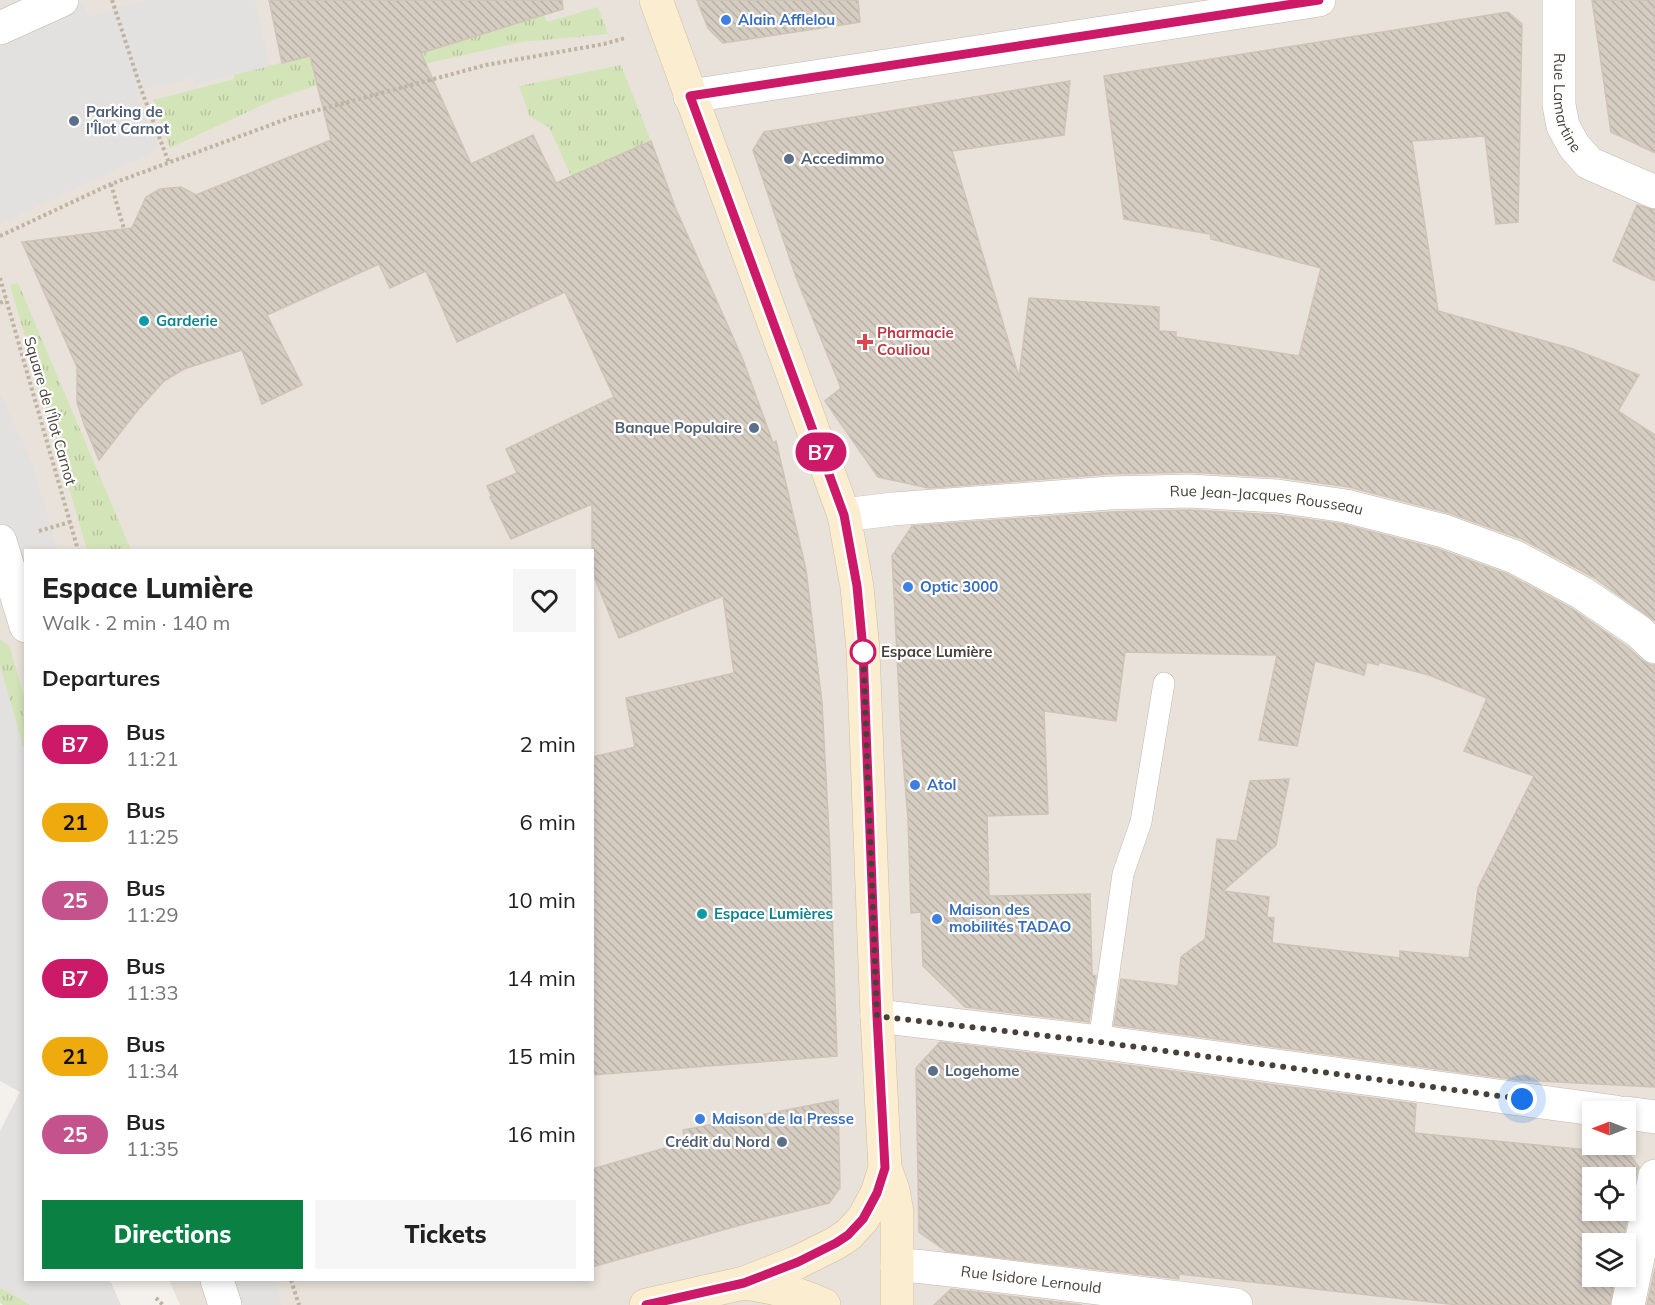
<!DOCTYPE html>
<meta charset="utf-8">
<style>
:root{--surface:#fff;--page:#f6f6f6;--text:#222;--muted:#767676;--accent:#0b8043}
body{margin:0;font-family:Mulish,sans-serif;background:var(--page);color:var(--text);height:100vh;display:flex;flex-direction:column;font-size:22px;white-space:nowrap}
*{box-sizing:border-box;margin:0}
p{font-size:20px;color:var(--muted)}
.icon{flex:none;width:33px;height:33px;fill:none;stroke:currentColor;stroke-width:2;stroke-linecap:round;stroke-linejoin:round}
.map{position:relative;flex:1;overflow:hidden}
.details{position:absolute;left:24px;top:549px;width:570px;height:732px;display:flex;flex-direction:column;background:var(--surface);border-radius:0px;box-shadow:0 3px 9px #0003}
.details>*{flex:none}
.badge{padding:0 12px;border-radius:20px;font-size:21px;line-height:39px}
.needle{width:39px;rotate:270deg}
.tools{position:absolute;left:1582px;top:1101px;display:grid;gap:12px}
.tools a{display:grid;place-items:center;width:54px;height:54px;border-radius:0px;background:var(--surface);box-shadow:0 3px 9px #0003;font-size:30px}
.you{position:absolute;width:30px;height:30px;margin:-15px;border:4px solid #fff;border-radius:50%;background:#1a73e8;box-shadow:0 0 0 9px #1a73e833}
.map>.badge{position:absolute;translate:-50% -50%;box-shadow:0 0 0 3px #fff}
h2{padding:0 18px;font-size:22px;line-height:54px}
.round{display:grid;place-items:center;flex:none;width:63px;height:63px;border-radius:0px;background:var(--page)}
.head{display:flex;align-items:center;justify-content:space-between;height:102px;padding:0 18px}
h1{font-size:28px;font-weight:800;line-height:45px}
.action{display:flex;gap:12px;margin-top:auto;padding:12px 18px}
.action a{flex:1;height:69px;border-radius:0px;background:var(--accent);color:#fff;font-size:24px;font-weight:800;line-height:69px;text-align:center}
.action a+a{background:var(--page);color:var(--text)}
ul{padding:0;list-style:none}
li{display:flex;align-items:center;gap:18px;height:78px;padding:0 18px}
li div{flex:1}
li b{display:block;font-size:22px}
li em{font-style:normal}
li .badge{min-width:66px;font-weight:700;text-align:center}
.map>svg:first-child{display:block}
.residential{fill:#e8e2da;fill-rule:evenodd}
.grass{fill:url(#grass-tufts)}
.parking{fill:#e3e1df}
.building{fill:url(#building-back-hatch);stroke:#cfc3b6;stroke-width:1.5;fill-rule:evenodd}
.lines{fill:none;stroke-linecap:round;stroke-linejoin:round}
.lane-casing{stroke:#bfb8af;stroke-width:22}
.street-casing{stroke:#bfb8af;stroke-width:34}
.secondary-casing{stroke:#cfbfa0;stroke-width:34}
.path{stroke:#bfb3a1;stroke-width:4;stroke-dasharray:3 3;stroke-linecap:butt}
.lane{stroke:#fff;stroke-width:21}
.street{stroke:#fff;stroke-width:33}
.secondary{stroke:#faedd0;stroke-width:33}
.line-casing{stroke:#fff;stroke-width:14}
.line{stroke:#cc1a69;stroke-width:9}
.walk{stroke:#48413a;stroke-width:6;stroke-dasharray:0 10.8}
.shop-dot{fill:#3f7fe0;stroke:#fff;stroke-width:2}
.service-dot{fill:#5c6f8a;stroke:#fff;stroke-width:2}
.culture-dot{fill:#0f9aa8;stroke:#fff;stroke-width:2}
.health-dot{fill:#e0444e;stroke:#fff;stroke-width:2}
.stop-dot{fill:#fff;stroke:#cc1a69;stroke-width:3}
.labels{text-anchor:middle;stroke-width:4.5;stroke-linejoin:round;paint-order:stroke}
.shop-label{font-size:15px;font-weight:bold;fill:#366cbe;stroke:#fff;text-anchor:start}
.street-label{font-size:15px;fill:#48413a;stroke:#fff}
.service-label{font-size:15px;font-weight:bold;fill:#4e5e75;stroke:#fff;text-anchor:start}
.culture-label{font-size:15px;font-weight:bold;fill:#0d838f;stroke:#fff;text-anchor:start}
.health-label{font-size:15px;font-weight:bold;fill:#be3a42;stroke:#fff;text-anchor:start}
.stop-label{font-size:15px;font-weight:bold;fill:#48413a;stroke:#fff;text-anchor:start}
</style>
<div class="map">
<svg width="1655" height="1305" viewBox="0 0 1655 1305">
<defs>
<pattern id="grass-tufts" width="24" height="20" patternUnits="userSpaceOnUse" patternTransform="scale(1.5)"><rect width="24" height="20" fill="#d4e4b9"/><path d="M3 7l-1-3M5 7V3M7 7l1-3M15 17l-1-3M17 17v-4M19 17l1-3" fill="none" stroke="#b8c5a0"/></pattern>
<pattern id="building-back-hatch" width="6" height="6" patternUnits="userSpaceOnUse" patternTransform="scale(1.5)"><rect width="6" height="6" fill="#d5ccc2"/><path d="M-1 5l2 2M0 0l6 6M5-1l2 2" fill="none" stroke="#b8b0a7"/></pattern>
</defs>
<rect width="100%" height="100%" fill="#f4f1ec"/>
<!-- residential -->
<path class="residential" d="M0,0H1655V1305H180L169,1280H592V550H26L25,756L13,714L0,718ZM1593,1112H1626V1144H1593ZM1593,1178H1626V1210H1593ZM1593,1244H1626V1276H1593Z"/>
<!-- grass -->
<g class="grass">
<path d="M598,7L608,34L521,42L425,64L349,75L544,15L547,22Z"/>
<path d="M310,56L317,85L273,100L170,148L154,100L234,79V74Z"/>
<path d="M621,65L651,141L571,176L549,127L530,117L519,86Z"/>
<path d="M18,283L131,550H87L10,285Z"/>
<path d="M0,639L8,645L11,651L25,700V756L13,714L0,718Z"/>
<path d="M0,1287L31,1305H3L0,1303Z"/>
</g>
<!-- parking -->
<g class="parking">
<path d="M144,0H255L270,66L194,85L193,78L136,92L159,149L0,224V38L83,2L89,17Z"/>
<path d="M0,393L31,460L58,550H26L25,626L0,541Z"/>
<path d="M0,665L26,756V1280H110L121,1305H31L0,1287V1131L20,1092L0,1081Z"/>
<path d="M217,1280H274L282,1305H225Z"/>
</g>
<!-- building -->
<g class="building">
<path d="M269,0H562L563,9L421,53L471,164L533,135L556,183L651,141L675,207L743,360L773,443L776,441L806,570L822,703L830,852L837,1056L592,1075V757L635,747L626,698L734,673L723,596L619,638L592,571V504L511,539L490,497H492L487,486L517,473L506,449L614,397L565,292L457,342L426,271L390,288L379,264L267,315L302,385L262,404L242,350L184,369L164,381L137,411L99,460L84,424L77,402V367L22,242L132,228L146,197L160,189L181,187L196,195L331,140L310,56L282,63Z"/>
<path d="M697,0H858L860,22L723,43L708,28Z"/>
<path d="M1592,0H1655V153L1611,132Z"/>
<path d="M1508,12L1522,24L1518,222L1496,224L1485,136L1412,141L1438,311L1573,349L1639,375L1618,411L1655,435V621L1593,577L1522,539L1449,513L1349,487L1278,477L1190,472L1109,474L929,488L878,477L825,401L841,388L796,277L753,150L764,132L1070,81L1064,135L952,151L1019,377L1029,298L1159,307V331L1176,332V337L1299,356L1321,268L1211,239L1210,234L1124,219L1104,76Z"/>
<path d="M1637,205L1655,210V281L1613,261Z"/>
<path d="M1189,510L1275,515L1342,524L1438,549L1507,574L1572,609L1626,646L1643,661L1650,665H1655V1087L1518,1080L1114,1025L1121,979L1178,986L1181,957L1205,939L1217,839L1237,841L1250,781L1289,779L1276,845L1223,891L1269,897L1267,917L1274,918L1272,943L1400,958V951L1469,958L1478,888L1534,776L1464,751L1487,698L1429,675L1379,662L1378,665L1367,662L1364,675L1315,661L1297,746L1259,740L1277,655L1125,652L1116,721L1044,711L1048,814L987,816L989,896L1090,894L1092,975L1096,976L1089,1022L965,1007L923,966L921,912L911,913L908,819L901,734L892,556L912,526L1111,512Z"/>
<path d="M940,1042L1097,1061L1416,1104L1414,1133L1629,1154L1639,1167L1637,1172L1622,1244H1593V1276H1615L1610,1305H1458L1179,1274V1279L946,1251L919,1232L916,1068ZM1593,1178H1626V1210H1593Z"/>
<path d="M838,1100L840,1188L829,1203L744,1224L592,1267V1169L686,1142L683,1130Z"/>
<path d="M1655,1268V1305H1647Z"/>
<path d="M951,1289L1082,1305H934Z"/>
</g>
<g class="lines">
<defs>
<path id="lane" d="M1099,1042L1123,874L1141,822L1164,683"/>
<g id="street">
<path id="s1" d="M1559,0V105L1563,126L1574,146L1589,163L1655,192"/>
<path d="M0,28L62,0"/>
<path d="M690,96L1319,0"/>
<path id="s2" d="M844,515L893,509L1110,493L1189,491L1277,496L1346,506L1444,531L1515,557L1582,593L1638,631L1655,647"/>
<path d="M0,541L26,626"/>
<path d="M877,1016L1099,1042L1616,1112"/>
<path d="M1626,1113L1655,1117"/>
<path id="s3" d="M897,1267L915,1266L951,1270L1236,1305"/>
<path d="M217,1280L225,1305"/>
<path d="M1628,1305L1655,1176"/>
</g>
<g id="secondary">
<path d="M656,0L844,515L857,587L863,650L877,1016L885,1168L893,1190L897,1212V1305"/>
<path d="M744,1283C772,1287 799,1293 824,1305"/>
<path d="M646,1305L744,1283L798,1262L836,1243L848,1235L863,1219L877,1193L885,1168"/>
</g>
</defs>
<!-- lane casing -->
<use href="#lane" class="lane-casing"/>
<!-- street casing -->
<use href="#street" class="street-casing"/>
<!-- secondary casing -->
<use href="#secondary" class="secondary-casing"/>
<!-- path -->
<g class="path">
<path d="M112,0L141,89L169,163"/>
<path d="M111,184L124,229"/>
<path d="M0,236L111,184L292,117L486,65L604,44L625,38"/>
<path d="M0,278L78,550"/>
<path d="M0,303L6,300"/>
<path d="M39,531L70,522"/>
<path d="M291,1280L299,1305"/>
<path d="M156,1298L163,1305"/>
</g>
<!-- lane -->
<use href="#lane" class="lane"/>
<!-- street -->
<use href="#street" class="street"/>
<!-- secondary -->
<use href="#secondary" class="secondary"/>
</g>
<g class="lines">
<defs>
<path id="line" d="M646,1305L744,1283L798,1262L836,1243L848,1235L863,1219L877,1193L885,1168L877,1016L863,650L857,586L844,515L690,96L1319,0"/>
</defs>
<!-- line casing -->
<use href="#line" class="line-casing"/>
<!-- line -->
<use href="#line" class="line"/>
<!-- walk -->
<path class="walk" d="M863,652V650L877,1016L1099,1042L1522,1099"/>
</g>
<!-- markers -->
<g class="shop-dot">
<circle cx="726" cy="20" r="6"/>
<circle cx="908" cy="587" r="6"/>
<circle cx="915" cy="785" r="6"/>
<circle cx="937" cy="919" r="6"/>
<circle cx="700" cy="1119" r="6"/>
</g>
<g class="service-dot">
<circle cx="74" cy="121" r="6"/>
<circle cx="789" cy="159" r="6"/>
<circle cx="754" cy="428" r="6"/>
<circle cx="933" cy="1071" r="6"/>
<circle cx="782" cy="1142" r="6"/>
</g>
<g class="culture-dot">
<circle cx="144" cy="321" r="6"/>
<circle cx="702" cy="914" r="6"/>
</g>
<path class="health-dot" d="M862 333h6v6h6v6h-6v6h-6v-6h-6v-6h6z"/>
<circle class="stop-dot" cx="863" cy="652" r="12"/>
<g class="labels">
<!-- shop labels -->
<g class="shop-label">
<text x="738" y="25">Alain Afflelou</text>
<text x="920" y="592">Optic 3000</text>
<text x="927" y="790">Atol</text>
<text x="949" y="915">Maison des<tspan x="949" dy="17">mobilités TADAO</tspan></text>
<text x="712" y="1124">Maison de la Presse</text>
</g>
<!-- street labels -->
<g class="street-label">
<text dy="5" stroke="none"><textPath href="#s1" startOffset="104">Rue Lamartine</textPath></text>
<text transform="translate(50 411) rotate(74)" y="5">Square de l'Îlot Carnot</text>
<text dy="5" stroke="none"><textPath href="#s2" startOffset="424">Rue Jean-Jacques Rousseau</textPath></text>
<text dy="5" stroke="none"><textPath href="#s3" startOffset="135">Rue Isidore Lernould</textPath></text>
</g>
<!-- service labels -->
<g class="service-label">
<text x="86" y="117">Parking de<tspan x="86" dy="17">l'Îlot Carnot</tspan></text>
<text x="801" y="164">Accedimmo</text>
<text x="742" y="433" text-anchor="end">Banque Populaire</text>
<text x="945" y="1076">Logehome</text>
<text x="770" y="1147" text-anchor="end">Crédit du Nord</text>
</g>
<!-- culture labels -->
<g class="culture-label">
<text x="156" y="326">Garderie</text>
<text x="714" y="919">Espace Lumières</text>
</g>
<!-- health labels -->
<g class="health-label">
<text x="877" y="338">Pharmacie<tspan x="877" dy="17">Couliou</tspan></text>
</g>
<!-- stop labels -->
<g class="stop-label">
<text x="881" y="657">Espace Lumière</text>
</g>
</g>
</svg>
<div class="tools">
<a><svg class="needle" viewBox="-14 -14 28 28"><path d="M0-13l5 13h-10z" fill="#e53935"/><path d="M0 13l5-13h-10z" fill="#767676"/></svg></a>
<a><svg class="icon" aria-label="locate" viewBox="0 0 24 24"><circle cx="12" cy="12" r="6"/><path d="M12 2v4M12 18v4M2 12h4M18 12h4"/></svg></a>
<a><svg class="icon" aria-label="layers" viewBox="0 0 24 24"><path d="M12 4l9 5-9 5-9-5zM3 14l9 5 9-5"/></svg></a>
</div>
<div class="you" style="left:1522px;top:1099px"></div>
<b class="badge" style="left:821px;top:452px;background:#cc1a69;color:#fff">B7</b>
<section class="details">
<div class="head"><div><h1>Espace Lumière</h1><p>Walk · 2 min · 140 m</p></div><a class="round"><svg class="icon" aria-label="heart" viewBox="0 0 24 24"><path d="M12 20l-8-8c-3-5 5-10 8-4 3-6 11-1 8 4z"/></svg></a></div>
<h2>Departures</h2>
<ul>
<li><span class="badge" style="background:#cc1a69;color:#fff">B7</span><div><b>Bus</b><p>11:21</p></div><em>2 min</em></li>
<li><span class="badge" style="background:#efaa0e;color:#111">21</span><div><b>Bus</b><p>11:25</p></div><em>6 min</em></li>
<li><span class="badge" style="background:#c4538d;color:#fff">25</span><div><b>Bus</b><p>11:29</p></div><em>10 min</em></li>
<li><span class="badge" style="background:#cc1a69;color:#fff">B7</span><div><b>Bus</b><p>11:33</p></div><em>14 min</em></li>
<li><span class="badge" style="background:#efaa0e;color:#111">21</span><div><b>Bus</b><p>11:34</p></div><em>15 min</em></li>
<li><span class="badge" style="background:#c4538d;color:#fff">25</span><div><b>Bus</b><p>11:35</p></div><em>16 min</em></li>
</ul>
<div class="action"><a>Directions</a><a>Tickets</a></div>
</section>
</div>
